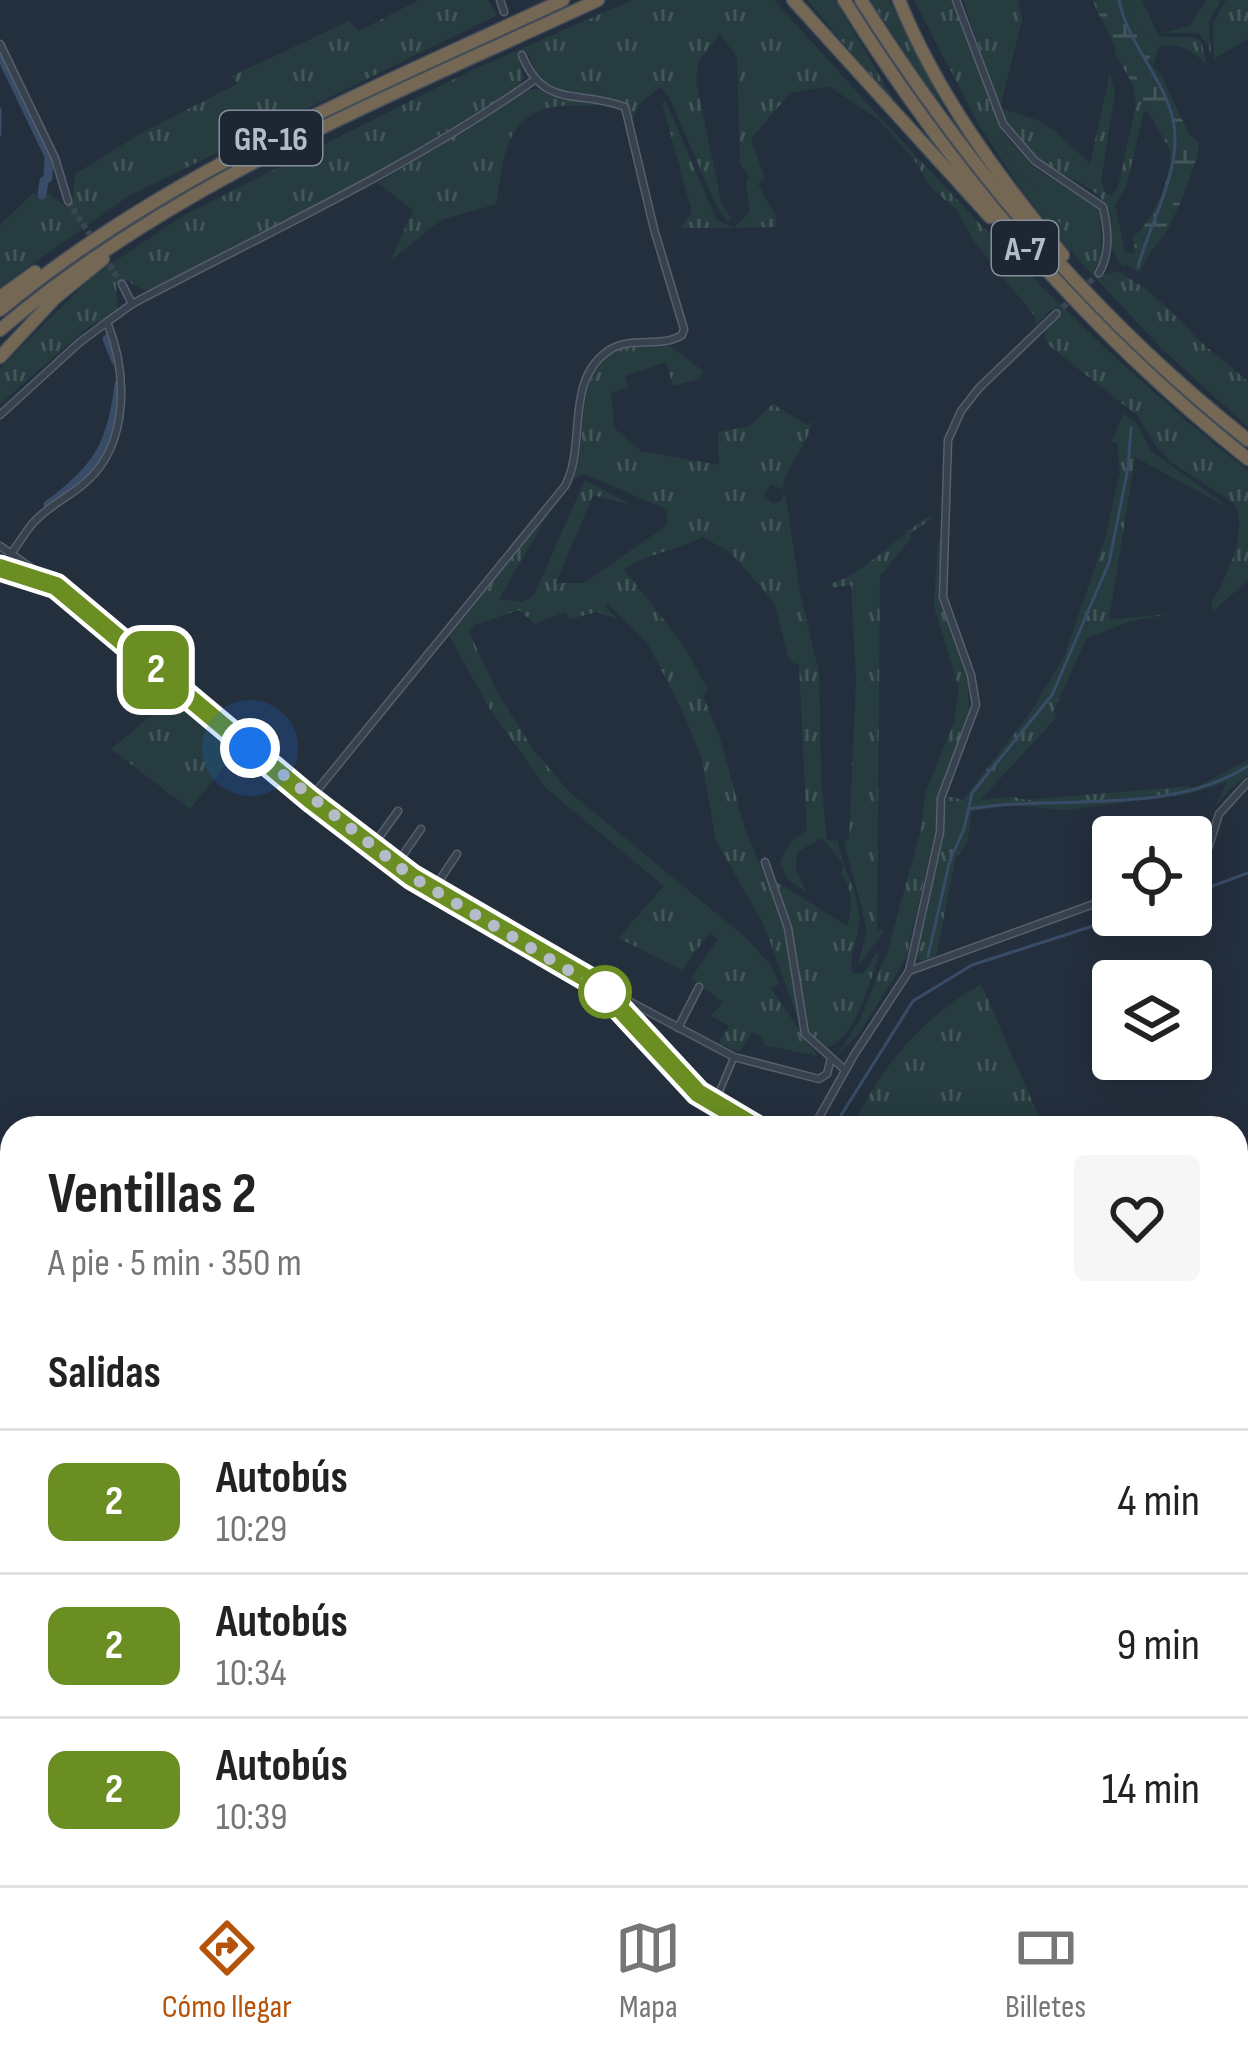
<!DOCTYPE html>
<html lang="es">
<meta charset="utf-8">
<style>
:root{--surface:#fff;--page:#f6f6f6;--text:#222;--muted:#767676;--line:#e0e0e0;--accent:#b45309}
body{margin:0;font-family:"Sofia Sans Condensed",sans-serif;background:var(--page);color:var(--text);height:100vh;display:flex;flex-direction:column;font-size:45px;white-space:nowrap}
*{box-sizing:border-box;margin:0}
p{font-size:39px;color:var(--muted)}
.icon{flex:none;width:66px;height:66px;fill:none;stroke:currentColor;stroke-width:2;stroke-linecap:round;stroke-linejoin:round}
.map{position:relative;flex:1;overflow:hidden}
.side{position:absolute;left:0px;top:1116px;width:1248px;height:771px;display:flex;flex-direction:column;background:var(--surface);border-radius:36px 36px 0 0;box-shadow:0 6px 30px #0003}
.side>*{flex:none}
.badge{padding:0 24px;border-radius:18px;font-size:42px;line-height:78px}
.fabs{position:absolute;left:1092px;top:816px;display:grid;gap:24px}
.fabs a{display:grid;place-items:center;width:120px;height:120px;border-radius:12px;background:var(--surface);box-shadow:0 6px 30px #0003;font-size:60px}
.you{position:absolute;width:60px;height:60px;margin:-30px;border:9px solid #fff;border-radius:50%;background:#1a73e8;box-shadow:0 0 0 18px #1a73e833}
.map>.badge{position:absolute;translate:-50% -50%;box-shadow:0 0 0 6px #fff}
h2{padding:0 48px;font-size:45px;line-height:108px}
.round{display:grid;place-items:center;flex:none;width:126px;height:126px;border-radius:12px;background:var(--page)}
.head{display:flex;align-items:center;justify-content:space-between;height:204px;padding:0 48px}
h1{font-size:57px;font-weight:700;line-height:90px}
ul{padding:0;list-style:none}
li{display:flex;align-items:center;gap:36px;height:144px;padding:0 48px;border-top:3px solid var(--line)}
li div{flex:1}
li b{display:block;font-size:45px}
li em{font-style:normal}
li .badge{min-width:132px;font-weight:700;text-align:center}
.tabs{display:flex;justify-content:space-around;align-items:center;height:168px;border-top:3px solid var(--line);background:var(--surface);font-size:33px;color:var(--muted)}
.tabs a{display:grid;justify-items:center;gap:6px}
.tabs .active{color:var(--accent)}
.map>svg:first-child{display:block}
.grass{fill:url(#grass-tufts)}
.forest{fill:url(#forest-firs)}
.wetland{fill:url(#wetland-marsh)}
.garden{fill:url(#garden-furrows)}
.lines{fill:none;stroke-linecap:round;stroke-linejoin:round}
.stream{stroke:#394c67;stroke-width:3}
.canal{stroke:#394c67;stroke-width:9}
.minor-tunnel{stroke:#3a4453;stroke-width:6;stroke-dasharray:6 3;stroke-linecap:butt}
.pedestrian-casing{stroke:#565f6c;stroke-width:8}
.minor-casing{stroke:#565f6c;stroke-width:9}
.tertiary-casing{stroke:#565f6c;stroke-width:10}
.motorway-casing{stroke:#434c59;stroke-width:15}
.pedestrian{stroke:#38414e;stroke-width:4.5}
.minor{stroke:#38414e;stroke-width:6}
.tertiary{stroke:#38414e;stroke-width:8}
.motorway{stroke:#746855;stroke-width:12}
.line-casing{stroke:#fff;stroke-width:27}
.line{stroke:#6b8e23;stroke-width:18}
.walk{stroke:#b4bcc9;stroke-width:12;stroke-dasharray:0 21.6}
.stop-dot{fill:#fff;stroke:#6b8e23;stroke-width:6}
.labels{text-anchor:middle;stroke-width:9;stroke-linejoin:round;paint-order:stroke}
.shield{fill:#1d2633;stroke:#878f9c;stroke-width:3}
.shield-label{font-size:33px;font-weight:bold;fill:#b4bcc9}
</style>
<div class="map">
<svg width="1248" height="1885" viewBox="0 0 1248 1885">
<defs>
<pattern id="grass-tufts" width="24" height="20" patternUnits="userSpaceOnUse" patternTransform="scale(3)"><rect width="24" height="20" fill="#263c3f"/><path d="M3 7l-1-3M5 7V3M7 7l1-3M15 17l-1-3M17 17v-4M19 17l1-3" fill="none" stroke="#435659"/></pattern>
<pattern id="forest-firs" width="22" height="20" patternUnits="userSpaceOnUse" patternTransform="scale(3)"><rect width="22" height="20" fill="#263c3f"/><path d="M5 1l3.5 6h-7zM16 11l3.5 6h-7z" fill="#435659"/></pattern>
<pattern id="wetland-marsh" width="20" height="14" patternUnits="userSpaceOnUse" patternTransform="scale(3)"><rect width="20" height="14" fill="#263c3f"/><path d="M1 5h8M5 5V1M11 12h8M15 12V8" fill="none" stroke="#435659"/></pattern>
<pattern id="garden-furrows" width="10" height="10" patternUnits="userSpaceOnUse" patternTransform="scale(3)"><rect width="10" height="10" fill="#263c3f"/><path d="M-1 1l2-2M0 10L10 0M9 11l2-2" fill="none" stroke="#435659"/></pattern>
</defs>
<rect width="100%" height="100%" fill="#242f3e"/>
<!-- grass -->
<g class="grass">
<path d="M419,0H488L497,15L127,197L0,287V225L33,193L41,199L49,193L64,205L73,198L75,174L143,132L237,84L232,76L349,21L359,31Z"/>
<path d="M632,0H774C923,165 1073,333 1248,471V580L1213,611L1211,603C1227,577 1248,534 1235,504L1171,462L1156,446L1138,416L1052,348L1044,339L1045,331L1059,315L1052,309L1035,326L1036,318L974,241L957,210L932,189L913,158L879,120L829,86L790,93L751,139L765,179L758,184L776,217V227L680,228L692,212L662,103L666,102L716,219L734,228L750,212L746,184L749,176L740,164L737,57L720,34L698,62L696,81L722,206L732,219L727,221L716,205L669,97L660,87L638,105L633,119C623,82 573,104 546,84C536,76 532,61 526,50L517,54L524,77L519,87L369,178L148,292L126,280L116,285L118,312L87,328L0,404V368L92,277L181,217L468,72Z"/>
<path d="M807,0H835L899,109Z"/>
<path d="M870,0H889L948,116Z"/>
<path d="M914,0H952L964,20L1002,132L1033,167L1100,209L1101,259L1095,269L1101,276L1117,271C1150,289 1164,304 1190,331C1207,350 1230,364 1248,382V427L1162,349L1064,244L1067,235L1027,178L979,125Z"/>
<path d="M963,0H1018L1022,21L1000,108L1037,120L1055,131L1090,164L1110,73L1115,93L1101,181L1106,194L1112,196L1118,187L1136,105L1132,80L1149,114L1144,110L1126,187L1115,205L1125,253L1135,254L1123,267C1104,248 1117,225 1105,204C1095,186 1065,177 1049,167C1028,153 1011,131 1000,108Z"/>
<path d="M1128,0H1142L1159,37H1193L1201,41L1207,64C1192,51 1179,42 1159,47L1153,66L1148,55L1149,39L1132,18Z"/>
<path d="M1206,0H1221L1209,21L1211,58L1208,44L1198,33H1163L1190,26Z"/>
<path d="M1226,0H1248V39L1214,59L1213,23Z"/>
<path d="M540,89L605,104C586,108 566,103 548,108C502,121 503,166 496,204L441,220L391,260L413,210L378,183L529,90Z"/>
<path d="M629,345L670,346L703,371L699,379L673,386L666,362L625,376L628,387L611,393L614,428L641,451L719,465L718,432L749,426L773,404L807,425L812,421C808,446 787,462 783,489L771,484L764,495L773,504L781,501L784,492L786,498L800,593L819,673L821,778L827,840L838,841C842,866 857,889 859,916C861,936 847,955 853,974L864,973L876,953L879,955C870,981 853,1049 822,1047L808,1032L792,932L775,881L847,926C853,911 853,887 841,874L844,865L822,838L797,852L796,869L806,892L787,879L780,861L790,843L807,830L799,664L793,663L788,656L774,602L730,552L703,537C675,551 652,552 624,569L681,642L708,689L703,695L720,738L744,826L782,917L798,1019L764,925L716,841L701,756L682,710L648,644L607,603L605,607L618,619L597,612L570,619L565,612L535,624L519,610L475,625L469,632L497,692L533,749L568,791L746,938L769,963L780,984L770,988L818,1056L764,1045L763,1038L752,1032L739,1052L719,1043L729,1026L711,1016L723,1002L691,978L718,940L710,932L682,970L618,938L664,886L547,789L490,709L448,634L551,509L499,599L523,602L534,595L585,480L631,505L593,495L556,583H584L666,526L668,510L585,474L573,479C592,435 568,364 629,345Z"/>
<path d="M1123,414L1136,422L1150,450L1231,509L1135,457L1109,620L1168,614L1128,622L1086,639L1054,710L1056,718L980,800L1014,797L1026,800L1189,786L1193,789L1248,760V775L1229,790L1215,808L1227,782L1188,794L1065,810L1012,805L972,811L967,843L956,857L936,956L922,961L917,958V946L947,796L963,800L1030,713L1065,655L1106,535L1120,472L1117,443L1112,442L1105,458Z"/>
<path d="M931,515L932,518L910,534L911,538L880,576L877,929L884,931L858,966L867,929L844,841L849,840L856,681L851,585L830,588L833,583C870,570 896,536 931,515Z"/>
<path d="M942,540L938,592L968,676L969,718L940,794L937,823L906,958L860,1032L836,1057L860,1020L888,950L921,829L926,791L954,723L959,689L934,606L938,542Z"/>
<path d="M179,700L220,734L232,757L190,809L111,749L168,702Z"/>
<path d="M981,984L1044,1128H852C881,1066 922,1018 981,984Z"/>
</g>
<!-- forest -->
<path class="forest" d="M979,125L1027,178L1068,235L1064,244L1021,189Z"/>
<!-- wetland -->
<path class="wetland" d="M1093,0H1128L1132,18L1149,39L1150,63L1161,75L1188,132L1199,144C1199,158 1178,210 1170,225C1161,242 1146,254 1140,273L1126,264L1135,254L1133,237C1154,221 1170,179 1171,152L1116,55C1114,33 1099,21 1093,0Z"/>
<!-- garden -->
<path class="garden" d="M1248,1306V1356L1236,1350V1311Z"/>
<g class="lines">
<!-- stream -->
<g class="stream">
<path d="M1119,0C1127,41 1159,73 1171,112C1187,163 1151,218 1138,267"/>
<path d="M0,109V135"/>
<path d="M969,809C1059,794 1167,817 1248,766"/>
<path d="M1191,894L1248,873"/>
<path d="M928,956L950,860L964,829L972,793L1052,695L1109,563L1128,468L1131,427"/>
<path d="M833,1128L913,1001L972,965L1127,915"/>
<path d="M135,1885L140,1875"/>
</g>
<!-- canal -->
<g class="canal">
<path d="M0,54L49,156L48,178L44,181L42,195"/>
<path d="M107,339L116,361"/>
<path d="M48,505C96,470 112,446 119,384"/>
</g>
<!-- minor-tunnel -->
<g class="minor-tunnel">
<path d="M68,201L94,241"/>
<path d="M104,257L122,284"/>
<path d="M1056,314L1099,273"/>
</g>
<defs>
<path id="pedestrian" d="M715,1102L734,1057"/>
<g id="minor">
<path d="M500,0L504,12"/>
<path d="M956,0L1003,124L1035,161L1103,207C1108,229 1111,252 1099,273"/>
<path d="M0,44L55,158L68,201"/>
<path d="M122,284L132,304"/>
<path d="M0,415L80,342L107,322"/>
<path d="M0,546L51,582"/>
<path d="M0,566C15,553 21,536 34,522C48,506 71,496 87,481C130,442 127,371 107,322L132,304C268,232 407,169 533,81"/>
<path d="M310,799L565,486C587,446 564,381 608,351C630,335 660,349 682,335L684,329L654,229L625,107C578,89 544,110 522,55"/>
<path d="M372,847L398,811"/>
<path d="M765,862L788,928L805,1034L845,1070"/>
<path d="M396,865L421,829"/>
<path d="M1191,869L1203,865L1219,814L1248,782"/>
<path d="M433,890L457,854"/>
<path d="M909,971L1113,897"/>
<path d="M604,988L734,1057L819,1079L827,1074L831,1058"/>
<path d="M678,1028L699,987"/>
<path d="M813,1128L854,1055L909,971L940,832L941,798L976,705L971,675L943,597L948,440L961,411L979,388L1056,314"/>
<path d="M1236,1197L1248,1193"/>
<path d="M1236,1306L1248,1301"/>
<path d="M1236,1358L1248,1363"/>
<path d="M1236,1824L1248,1810"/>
<path d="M117,1885L122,1875"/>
<path d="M1182,1885L1191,1875"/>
</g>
<g id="tertiary">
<path d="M0,568L56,586L310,799L412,877L599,985L698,1093L757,1128"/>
<path d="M1236,1188L1248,1183"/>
</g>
<g id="motorway">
<path d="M793,0L990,217"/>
<path d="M844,0C953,175 1086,330 1248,459"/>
<path d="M861,0C966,166 1093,318 1248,440"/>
<path d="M899,0C937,94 999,178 1063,255"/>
<path d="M0,297L35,272"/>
<path d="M0,310C166,172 369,91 563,0"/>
<path d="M0,330C174,181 392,96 598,0"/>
<path d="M0,357L55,298L103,259"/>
</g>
</defs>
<!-- pedestrian casing -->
<use href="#pedestrian" class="pedestrian-casing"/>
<!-- minor casing -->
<use href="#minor" class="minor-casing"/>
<!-- tertiary casing -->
<use href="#tertiary" class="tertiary-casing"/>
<!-- motorway casing -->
<use href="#motorway" class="motorway-casing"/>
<!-- pedestrian -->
<use href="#pedestrian" class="pedestrian"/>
<!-- minor -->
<use href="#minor" class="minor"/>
<!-- tertiary -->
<use href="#tertiary" class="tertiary"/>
<!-- motorway -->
<use href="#motorway" class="motorway"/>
</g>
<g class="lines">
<defs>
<path id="line" d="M0,568L56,586L310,799L412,877L598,985L698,1093L757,1128"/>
</defs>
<!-- line casing -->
<use href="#line" class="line-casing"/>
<!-- line -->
<use href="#line" class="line"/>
<!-- walk -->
<path class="walk" d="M250,748L412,877L605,992"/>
</g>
<!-- markers -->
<circle class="stop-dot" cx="605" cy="992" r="24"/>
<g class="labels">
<!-- shield labels -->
<g class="shield">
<rect x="220" y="111" width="102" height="54" rx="9"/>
<rect x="992" y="221" width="66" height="54" rx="9"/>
</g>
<g class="shield-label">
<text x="271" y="150">GR-16</text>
<text x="1025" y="260">A-7</text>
</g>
</g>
</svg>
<div class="fabs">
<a><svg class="icon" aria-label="locate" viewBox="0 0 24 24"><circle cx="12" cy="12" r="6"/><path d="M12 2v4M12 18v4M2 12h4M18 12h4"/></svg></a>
<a><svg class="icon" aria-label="layers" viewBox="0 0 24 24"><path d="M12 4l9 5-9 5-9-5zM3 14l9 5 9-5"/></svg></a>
</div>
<div class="you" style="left:250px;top:748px"></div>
<b class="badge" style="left:156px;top:670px;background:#6b8e23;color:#fff">2</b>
<section class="side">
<div class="head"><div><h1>Ventillas 2</h1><p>A pie · 5 min · 350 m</p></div><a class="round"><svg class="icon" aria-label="heart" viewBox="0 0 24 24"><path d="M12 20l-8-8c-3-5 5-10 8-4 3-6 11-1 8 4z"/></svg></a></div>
<h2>Salidas</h2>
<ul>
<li><span class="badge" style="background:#6b8e23;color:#fff">2</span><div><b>Autobús</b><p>10:29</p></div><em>4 min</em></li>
<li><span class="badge" style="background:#6b8e23;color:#fff">2</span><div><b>Autobús</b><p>10:34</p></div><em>9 min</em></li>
<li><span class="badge" style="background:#6b8e23;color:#fff">2</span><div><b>Autobús</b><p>10:39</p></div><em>14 min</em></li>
</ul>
</section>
</div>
<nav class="tabs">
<a class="active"><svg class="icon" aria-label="directions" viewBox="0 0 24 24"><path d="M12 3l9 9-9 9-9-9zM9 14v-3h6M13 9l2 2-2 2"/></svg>Cómo llegar</a>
<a><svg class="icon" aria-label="map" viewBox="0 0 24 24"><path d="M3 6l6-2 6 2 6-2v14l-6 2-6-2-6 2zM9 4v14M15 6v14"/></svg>Mapa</a>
<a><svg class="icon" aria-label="tickets" viewBox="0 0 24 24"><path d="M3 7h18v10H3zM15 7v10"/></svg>Billetes</a>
</nav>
